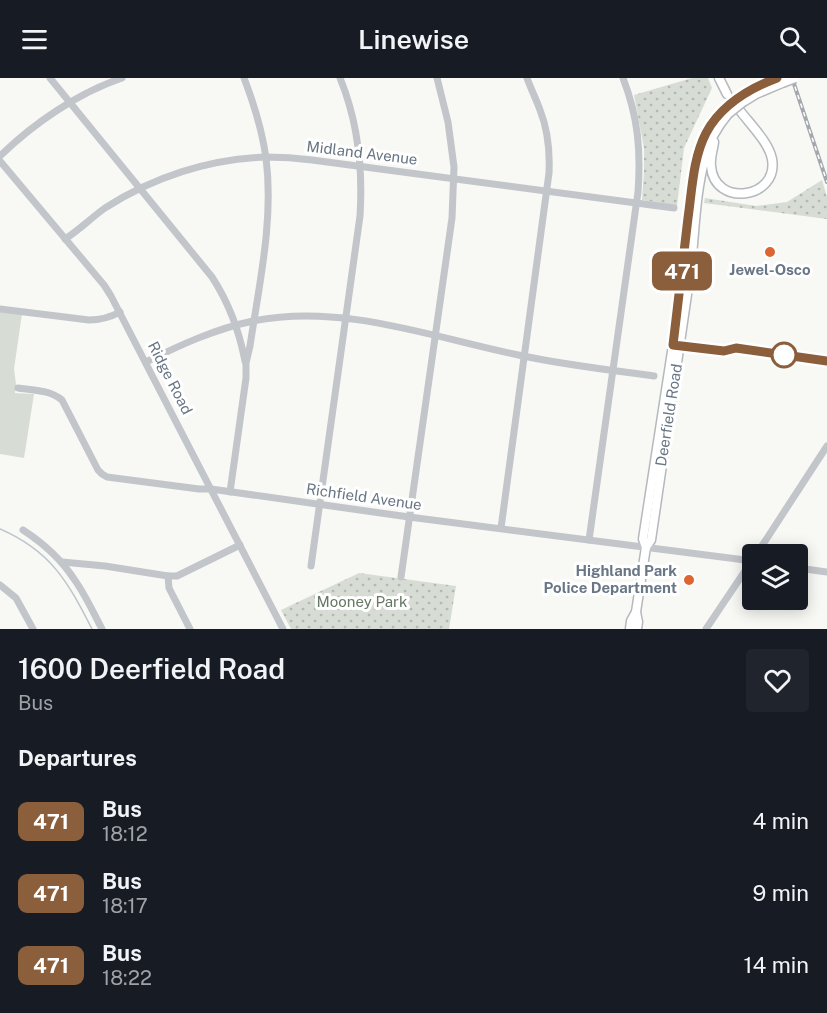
<!DOCTYPE html>
<style>
:root{--surface:#171b24;--page:#20242c;--text:#f1f3f6;--muted:#9ea1a6}
body{margin:0;font-family:"Public Sans",sans-serif;background:var(--page);color:var(--text);height:100vh;display:flex;flex-direction:column;font-size:22px;white-space:nowrap}
*{box-sizing:border-box;margin:0}
p{font-size:20px;color:var(--muted)}
.icon{flex:none;width:33px;height:33px;fill:none;stroke:currentColor;stroke-width:2;stroke-linecap:round;stroke-linejoin:round}
.map{position:relative;height:551px;overflow:hidden}
.sheet{display:flex;flex-direction:column;background:var(--surface);flex:1}
.sheet>*{flex:none}
.badge{padding:0 12px;border-radius:9px;font-size:21px;line-height:39px}
.buttons{position:absolute;left:742px;top:466px;display:grid;gap:12px}
.buttons a{display:grid;place-items:center;width:66px;height:66px;border-radius:6px;background:var(--surface);box-shadow:0 3px 15px #0003;font-size:30px}
.map>.badge{position:absolute;translate:-50% -50%;box-shadow:0 0 0 3px #fff}
h2{padding:0 18px;font-size:22px;line-height:54px}
.round{display:grid;place-items:center;flex:none;width:63px;height:63px;border-radius:6px;background:var(--page)}
.summary{display:flex;align-items:center;justify-content:space-between;height:102px;padding:0 18px}
h1{font-size:28px;font-weight:600;line-height:45px}
ul{padding:0;list-style:none}
li{display:flex;align-items:center;gap:18px;height:72px;padding:0 18px}
li div{flex:1}
li b{display:block;font-size:22px}
li em{font-style:normal}
li .badge{min-width:66px;font-weight:700;text-align:center}
header{display:flex;justify-content:space-between;align-items:center;height:78px;padding:0 18px;background:var(--surface);font-size:27px;font-weight:600}
.map>svg:first-child{display:block}
.grass{fill:#d7ddd5}
.park{fill:url(#park-dots)}
.lines{fill:none;stroke-linecap:round;stroke-linejoin:round}
.stream{stroke:#bcc5cb;stroke-width:1.5}
.major-casing{stroke:#b5b9bd;stroke-width:11}
.minor{stroke:#c2c5c9;stroke-width:7}
.major{stroke:#fff;stroke-width:8}
.rail-casing{stroke:#a3a8ae;stroke-width:4}
.rail{stroke:#fff;stroke-width:1.5;stroke-dasharray:4.5;stroke-linecap:butt}
.major-bridge-casing{stroke:#b5b9bd;stroke-width:11;stroke-linecap:butt}
.major-bridge{stroke:#fff;stroke-width:8}
.line-casing{stroke:#fff;stroke-width:14}
.line{stroke:#8b5e3c;stroke-width:9}
.poi-dot{fill:#dc6532;stroke:#fff;stroke-width:2}
.stop-dot{fill:#fff;stroke:#8b5e3c;stroke-width:3}
.labels{text-anchor:middle;stroke-width:6;stroke-linejoin:round;paint-order:stroke}
.street-label{font-size:15px;fill:#687685;stroke:#fff}
.poi-label{font-size:15px;font-weight:bold;fill:#687685;stroke:#fff}
.park-label{font-size:15px;fill:#667863;stroke:#fff}
</style>
<header><svg class="icon" aria-label="menu" viewBox="0 0 24 24"><path d="M4 6h16M4 12h16M4 18h16"/></svg>Linewise<svg class="icon" aria-label="search" viewBox="0 0 24 24"><circle cx="10" cy="10" r="6"/><path d="M15 15l6 6"/></svg></header>
<div class="map">
<svg width="827" height="551" viewBox="0 0 827 551">
<defs>
<pattern id="park-dots" width="8" height="8" patternUnits="userSpaceOnUse" patternTransform="scale(1.5)"><rect width="8" height="8" fill="#d7ddd5"/><path d="M2 2h.1M6 6h.1" fill="none" stroke="#b2b8b2" stroke-width="1.8" stroke-linecap="round"/></pattern>
</defs>
<rect width="100%" height="100%" fill="#f8f8f5"/>
<!-- grass -->
<path class="grass" d="M0,233L22,236L14,291L16,306L15,315L34,316L24,380L0,376Z"/>
<!-- park -->
<g class="park">
<path d="M692,0H708L712,10L684,70L677,128L642,122L644,93V70L634,17Z"/>
<path d="M822,102L827,119V141L704,125L705,120L756,128L787,124Z"/>
<path d="M359,495L456,508L449,551H291L281,532Z"/>
</g>
<g class="lines">
<!-- stream -->
<path class="stream" d="M0,451C51,473 68,504 92,551"/>
<defs>
<g id="major">
<path d="M719,0L727,16"/>
<path d="M739,18L753,10L776,0"/>
<path d="M743,24L756,16L782,5"/>
<path d="M714,64C713,72 710,80 711,88C714,130 779,121 772,81C769,65 751,47 741,34"/>
<path d="M646,469L643,461L673,267L694,98C700,70 704,53 723,31"/>
<path d="M630,551L631,543L636,534"/>
<path d="M637,551L638,544L636,534L646,469L651,462C663,375 677,289 689,203C695,162 694,120 705,80C709,63 717,49 728,36"/>
</g>
</defs>
<!-- major casing -->
<use href="#major" class="major-casing"/>
<!-- minor -->
<g class="minor">
<path d="M50,0L212,199C229,225 239,252 245,283"/>
<path d="M0,78C34,45 78,15 122,0"/>
<path d="M0,83L104,207L111,218L283,551"/>
<path d="M65,161C79,152 91,140 105,130C153,99 209,81 266,79C282,79 297,80 312,82L674,130"/>
<path d="M0,231L89,242C101,242 109,240 120,234"/>
<path d="M146,284C180,267 215,251 253,243C344,225 434,260 523,278C566,287 610,292 654,298"/>
<path d="M18,310C33,312 50,312 62,322L98,392L102,396L107,399L199,411H211L409,439L753,483"/>
<path d="M230,414L246,300V285L250,268C259,207 274,142 266,80C262,52 254,26 244,0"/>
<path d="M501,450L549,95C550,73 548,52 540,32C536,21 531,11 527,0"/>
<path d="M23,452C43,465 61,481 74,501C85,516 93,534 102,551"/>
<path d="M589,462L638,114C641,72 638,39 623,0"/>
<path d="M756,477L827,368"/>
<path d="M62,484L105,488L168,498H177L240,467"/>
<path d="M311,488L360,138C363,91 358,44 340,0"/>
<path d="M798,490L827,494"/>
<path d="M168,498L169,510L190,551"/>
<path d="M401,499L452,140L454,89L448,44L437,0"/>
<path d="M0,507L16,520L33,551"/>
<path d="M706,551L753,481"/>
</g>
<!-- major -->
<use href="#major" class="major"/>
<defs>
<path id="rail" d="M792,0L827,104"/>
</defs>
<!-- rail casing -->
<use href="#rail" class="rail-casing"/>
<!-- rail -->
<use href="#rail" class="rail"/>
<defs>
<g id="major-bridge">
<path d="M782,5L795,0"/>
<path d="M723,31L739,18"/>
<path d="M728,36L743,24"/>
</g>
</defs>
<!-- major-bridge casing -->
<use href="#major-bridge" class="major-bridge-casing"/>
<!-- major-bridge -->
<use href="#major-bridge" class="major-bridge"/>
</g>
<g class="lines">
<defs>
<path id="line" d="M777,0C748,11 721,27 706,55C693,80 692,112 688,140C683,182 678,225 673,267L724,273L736,270L827,283"/>
</defs>
<!-- line casing -->
<use href="#line" class="line-casing"/>
<!-- line -->
<use href="#line" class="line"/>
</g>
<!-- markers -->
<g class="poi-dot">
<circle cx="770" cy="174" r="6"/>
<circle cx="689" cy="502" r="6"/>
</g>
<circle class="stop-dot" cx="784" cy="277" r="12"/>
<g class="labels">
<!-- street labels -->
<g class="street-label">
<text transform="translate(362 75) rotate(7)" y="5">Midland Avenue</text>
<text transform="translate(170 300) rotate(63)" y="5">Ridge Road</text>
<text transform="translate(669 337) rotate(-81)" y="5">Deerfield Road</text>
<text transform="translate(364 419) rotate(8)" y="5">Richfield Avenue</text>
</g>
<!-- poi labels -->
<g class="poi-label">
<text x="770" y="197">Jewel-Osco</text>
<text x="677" y="498" text-anchor="end">Highland Park<tspan x="677" dy="17">Police Department</tspan></text>
</g>
<!-- park labels -->
<g class="park-label">
<text x="362" y="529">Mooney Park</text>
</g>
</g>
</svg>
<div class="buttons">
<a><svg class="icon" aria-label="layers" viewBox="0 0 24 24"><path d="M12 4l9 5-9 5-9-5zM3 14l9 5 9-5"/></svg></a>
</div>
<b class="badge" style="left:682px;top:193px;background:#8b5e3c;color:#fff">471</b>
</div>
<section class="sheet">
<div class="summary"><div><h1>1600 Deerfield Road</h1><p>Bus</p></div><a class="round"><svg class="icon" aria-label="heart" viewBox="0 0 24 24"><path d="M12 20l-8-8c-3-5 5-10 8-4 3-6 11-1 8 4z"/></svg></a></div>
<h2>Departures</h2>
<ul>
<li><span class="badge" style="background:#8b5e3c;color:#fff">471</span><div><b>Bus</b><p>18:12</p></div><em>4 min</em></li>
<li><span class="badge" style="background:#8b5e3c;color:#fff">471</span><div><b>Bus</b><p>18:17</p></div><em>9 min</em></li>
<li><span class="badge" style="background:#8b5e3c;color:#fff">471</span><div><b>Bus</b><p>18:22</p></div><em>14 min</em></li>
</ul>
</section>
